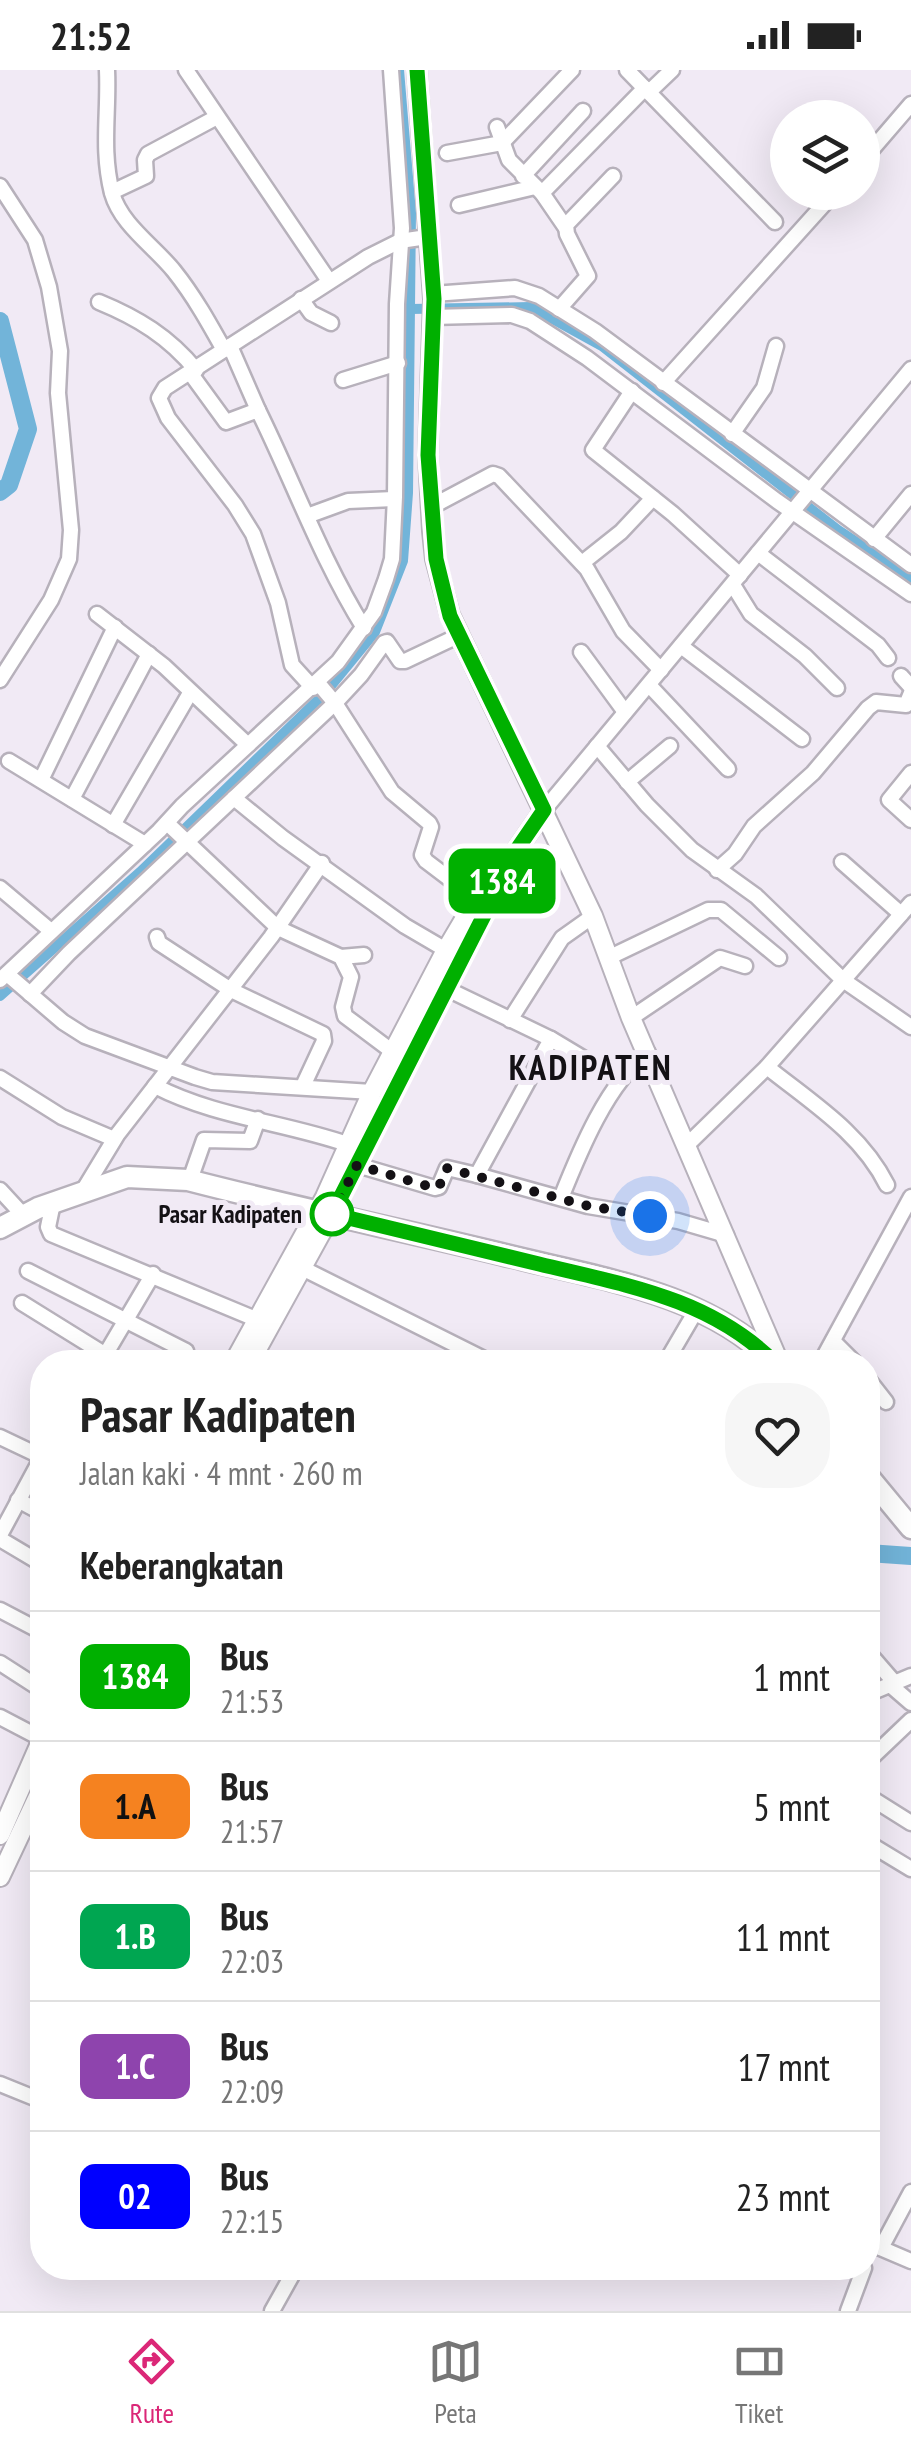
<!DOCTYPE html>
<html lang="id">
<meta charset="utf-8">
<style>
:root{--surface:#fff;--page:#f6f6f6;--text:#222;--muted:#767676;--line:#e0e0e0;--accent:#db2777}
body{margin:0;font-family:"PT Sans Narrow",sans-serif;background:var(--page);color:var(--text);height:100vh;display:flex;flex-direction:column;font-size:38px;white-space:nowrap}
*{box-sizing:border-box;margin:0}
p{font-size:32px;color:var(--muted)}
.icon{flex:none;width:55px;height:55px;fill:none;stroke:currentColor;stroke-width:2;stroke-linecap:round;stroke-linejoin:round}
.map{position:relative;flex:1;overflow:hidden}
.details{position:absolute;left:30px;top:1280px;width:850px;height:930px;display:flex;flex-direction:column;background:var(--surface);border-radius:40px;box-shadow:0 10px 40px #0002}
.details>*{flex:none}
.badge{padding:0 20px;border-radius:15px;font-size:35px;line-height:65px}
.fabs{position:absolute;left:770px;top:30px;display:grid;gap:20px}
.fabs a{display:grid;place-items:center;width:110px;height:110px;border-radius:50%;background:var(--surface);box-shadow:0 10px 40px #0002;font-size:50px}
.you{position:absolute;width:50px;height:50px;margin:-25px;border:8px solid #fff;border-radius:50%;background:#1a73e8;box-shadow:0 0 0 15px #1a73e833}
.map>.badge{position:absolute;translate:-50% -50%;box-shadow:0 0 0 5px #fff}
h2{padding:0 50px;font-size:38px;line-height:90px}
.round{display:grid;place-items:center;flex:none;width:105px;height:105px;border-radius:40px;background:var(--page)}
.head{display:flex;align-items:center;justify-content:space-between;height:170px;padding:0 50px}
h1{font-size:48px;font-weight:700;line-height:75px}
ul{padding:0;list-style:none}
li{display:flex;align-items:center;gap:30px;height:130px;padding:0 50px;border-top:2px solid var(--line)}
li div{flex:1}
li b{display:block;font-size:38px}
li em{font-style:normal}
li .badge{min-width:110px;font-weight:700;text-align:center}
.status{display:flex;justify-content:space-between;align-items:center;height:70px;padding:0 50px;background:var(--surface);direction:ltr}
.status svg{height:28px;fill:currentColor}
.tabs{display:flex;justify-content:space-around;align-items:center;height:140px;border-top:2px solid var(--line);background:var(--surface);font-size:28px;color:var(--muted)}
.tabs a{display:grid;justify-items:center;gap:5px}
.tabs .current{color:var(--accent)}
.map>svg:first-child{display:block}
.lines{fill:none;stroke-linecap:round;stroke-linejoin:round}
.canal{stroke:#72b4d9;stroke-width:10}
.river{stroke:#72b4d9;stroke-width:18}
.minor-casing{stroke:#b7b1bb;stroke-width:19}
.major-casing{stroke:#b7b1bb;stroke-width:22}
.highway-casing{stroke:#b7b1bb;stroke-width:25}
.minor{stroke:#fff;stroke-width:14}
.major{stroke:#fff;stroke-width:18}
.highway{stroke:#fff;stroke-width:20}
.line-casing{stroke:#fff;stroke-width:22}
.line{stroke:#00b000;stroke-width:15}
.walk{stroke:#141115;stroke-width:10;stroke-dasharray:0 18}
.stop-dot{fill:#fff;stroke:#00b000;stroke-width:5}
.labels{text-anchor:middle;stroke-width:10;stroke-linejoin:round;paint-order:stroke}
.stop-label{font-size:25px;font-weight:bold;fill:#141115;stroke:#f1eaf5;text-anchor:end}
.district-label{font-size:35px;font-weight:bold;letter-spacing:2.5px;fill:#141115;stroke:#f1eaf5}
</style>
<div class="status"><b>21:52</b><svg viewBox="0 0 49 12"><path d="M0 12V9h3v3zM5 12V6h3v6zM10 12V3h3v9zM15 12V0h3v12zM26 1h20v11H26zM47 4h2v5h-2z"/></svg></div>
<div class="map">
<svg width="911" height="2241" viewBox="0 0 911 2241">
<rect width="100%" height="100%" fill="#f1eaf5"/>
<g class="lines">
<!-- canal -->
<g class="canal">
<path d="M410,239L531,237L602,276L838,460L911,508"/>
<path d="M0,926L140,802L325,623L375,562L403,491L408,423L411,143L399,0"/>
</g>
<!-- river -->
<g class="river">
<path d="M0,251L28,359L9,415L0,422"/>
<path d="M868,1483L911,1486"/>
</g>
<defs>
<g id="minor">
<path d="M107,0C109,43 101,79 112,123C121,155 154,176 174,201C194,226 209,253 224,280"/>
<path d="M186,0L329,211"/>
<path d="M627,0L775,152"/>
<path d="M649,22L672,0"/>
<path d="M497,57L509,90L542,123L566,158"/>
<path d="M447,83L502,73L572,0"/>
<path d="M862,91L911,34"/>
<path d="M523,106L583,41"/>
<path d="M0,116L35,170L49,217L60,281L58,323L71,460L69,489L51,530L0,610"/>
<path d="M112,122L146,106L145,90L148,84L217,47"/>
<path d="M542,123L645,18"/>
<path d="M459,135L535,117"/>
<path d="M433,224L515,218L539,226L595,261L911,495"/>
<path d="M301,229L311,243L331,253"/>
<path d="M99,232C138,248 169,267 196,300"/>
<path d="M559,239L588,206L567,164L566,155L613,106"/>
<path d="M432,247L512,245L530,251L587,288L777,431L911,524"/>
<path d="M230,276L258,340"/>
<path d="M191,304L226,352L258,340C294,413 321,489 364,558"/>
<path d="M343,310L398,293"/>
<path d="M663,313L835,122"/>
<path d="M632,321L593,380L673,444L740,505"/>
<path d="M732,364L764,318L776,276"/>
<path d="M431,437L493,404L499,406L587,499L623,561L661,600"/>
<path d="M307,446L348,431L394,429"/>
<path d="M874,469L911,424"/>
<path d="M758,483L878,575L888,588"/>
<path d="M582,493L621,462L653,428"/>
<path d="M733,515L751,544L805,586L837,618"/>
<path d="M97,544L164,596L248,675"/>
<path d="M681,576L802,669"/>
<path d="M581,582L625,642"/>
<path d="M901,606L911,617"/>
<path d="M318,613L335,633L392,722L429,753L431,757L422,785L426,791L476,829"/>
<path d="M649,615L728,699"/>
<path d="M313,618L292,595L278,533L253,464L235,435L168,348L159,328L165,318L368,187L400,171L427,167"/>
<path d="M597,676L647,735L692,780L756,826L843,910L911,957"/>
<path d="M9,691L145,774"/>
<path d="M911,703L889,730L911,750"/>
<path d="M41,710L115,557"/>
<path d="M627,712L670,676"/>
<path d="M234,728L283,768L405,856L446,880"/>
<path d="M72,729L149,584"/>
<path d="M544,740L911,299"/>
<path d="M167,753L278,858L341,887L351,907L343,937L345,946L393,982"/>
<path d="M113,755L190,623"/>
<path d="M842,792L901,844"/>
<path d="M717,800L735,784L754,756L813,703L868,638L876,632L906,635L911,623"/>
<path d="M0,818L51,861"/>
<path d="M157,867L159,873L231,920L323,964L324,971L303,1016"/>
<path d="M341,887L364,885"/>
<path d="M610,887L708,840H721L779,888"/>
<path d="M7,904L63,952L85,966L195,1007L212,1012L372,1022"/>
<path d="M0,910L159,761L182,736L338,592L374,542L386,509L392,489L395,427L397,234L402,158L391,0"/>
<path d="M445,918L551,969L477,1105L588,1136L678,1151L726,1165"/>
<path d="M30,924L69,883L335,633L361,605L384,573L387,572L400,591H405L460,565"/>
<path d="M631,948L720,888L745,896"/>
<path d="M510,950L562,868L593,846"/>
<path d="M551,969L586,990"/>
<path d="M767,997C812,1033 861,1063 887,1115"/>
<path d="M0,1008L62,1047L114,1069"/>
<path d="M155,1016C215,1047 283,1052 347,1074"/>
<path d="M687,1075L767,997L911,833"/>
<path d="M357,1095L435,1118L439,1117L447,1098L477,1105"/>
<path d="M190,1110L204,1070L250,1071L258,1049"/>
<path d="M0,1120L24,1146"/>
<path d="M83,1121L117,1065L271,867L322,793"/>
<path d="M561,1128C579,1083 608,1011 648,983"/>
<path d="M53,1133L48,1157L51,1164L258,1250"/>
<path d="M302,1198L490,1292"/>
<path d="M28,1201L186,1281"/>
<path d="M22,1233L117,1292"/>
<path d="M833,1271L854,1292"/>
<path d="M101,1292L153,1204"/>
<path d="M666,1292L697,1239"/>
<path d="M821,1292L911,1127"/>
<path d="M868,1309L886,1332"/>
<path d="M0,1367L42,1387L0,1465"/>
<path d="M18,1430L42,1443"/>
<path d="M0,1469L42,1494"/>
<path d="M0,1540L42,1562"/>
<path d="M868,1582L894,1612"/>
<path d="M0,1593L42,1620"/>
<path d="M889,1614L911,1633"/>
<path d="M868,1624L911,1606"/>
<path d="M0,1647L42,1669"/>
<path d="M868,1691L911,1650"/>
<path d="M868,1726L911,1753"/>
<path d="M868,1773L911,1799"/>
<path d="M0,2014L42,2031"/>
<path d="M871,2174L911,2191"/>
<path d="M881,2178L911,2122"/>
<path d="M272,2241L296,2198"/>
<path d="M848,2241L864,2198"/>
</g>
<g id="major">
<path d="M417,0L433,229L428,385L432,461L435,489L450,545L593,846L631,948L779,1292"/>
<path d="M234,1292L325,1127L372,1022L446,880L491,804L509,791"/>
<path d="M250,1292L331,1145L509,791L544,740"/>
<path d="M0,1765L42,1669"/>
<path d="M0,1807L42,1718"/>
</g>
<g id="highway">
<path d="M0,1158L38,1138L127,1107L188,1110C292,1137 397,1159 501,1184C596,1208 703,1221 774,1292"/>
<path d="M868,1406L911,1458"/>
</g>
</defs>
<!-- minor casing -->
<use href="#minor" class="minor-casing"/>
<!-- major casing -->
<use href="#major" class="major-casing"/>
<!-- highway casing -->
<use href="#highway" class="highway-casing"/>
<!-- minor -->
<use href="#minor" class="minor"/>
<!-- major -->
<use href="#major" class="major"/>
<!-- highway -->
<use href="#highway" class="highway"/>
</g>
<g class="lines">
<defs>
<path id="line" d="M417,0L434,229L428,385L436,489L450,546L544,740L509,791L502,810L332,1144C401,1160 470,1177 539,1194C625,1215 709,1228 774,1292"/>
</defs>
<!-- line casing -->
<use href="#line" class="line-casing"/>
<!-- line -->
<use href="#line" class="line"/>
<!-- walk -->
<path class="walk" d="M332,1144L357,1095L434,1118L439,1117L446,1098L588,1136L650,1146"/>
</g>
<!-- markers -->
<circle class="stop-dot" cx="332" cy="1144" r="20"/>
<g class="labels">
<!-- stop labels -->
<g class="stop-label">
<text x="302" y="1153">Pasar Kadipaten</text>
</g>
<!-- district labels -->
<g class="district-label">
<text x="591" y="1010">KADIPATEN</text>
</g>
</g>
</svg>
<div class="fabs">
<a><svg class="icon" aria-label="layers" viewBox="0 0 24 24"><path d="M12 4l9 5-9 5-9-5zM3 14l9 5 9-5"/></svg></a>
</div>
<div class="you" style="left:650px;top:1146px"></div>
<b class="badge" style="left:502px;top:811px;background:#00b000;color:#fff">1384</b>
<section class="details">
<div class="head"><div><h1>Pasar Kadipaten</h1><p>Jalan kaki · 4 mnt · 260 m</p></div><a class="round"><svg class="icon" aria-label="heart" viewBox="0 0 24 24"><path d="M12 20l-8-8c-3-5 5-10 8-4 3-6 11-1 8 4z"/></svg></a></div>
<h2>Keberangkatan</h2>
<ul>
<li><span class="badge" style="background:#00b000;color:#fff">1384</span><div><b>Bus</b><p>21:53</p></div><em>1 mnt</em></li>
<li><span class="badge" style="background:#f58220;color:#111">1.A</span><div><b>Bus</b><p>21:57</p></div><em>5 mnt</em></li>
<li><span class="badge" style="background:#00a651;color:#fff">1.B</span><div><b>Bus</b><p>22:03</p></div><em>11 mnt</em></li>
<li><span class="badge" style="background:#8e44ad;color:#fff">1.C</span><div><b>Bus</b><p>22:09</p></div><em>17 mnt</em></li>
<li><span class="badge" style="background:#00f;color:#fff">02</span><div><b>Bus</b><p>22:15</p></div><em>23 mnt</em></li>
</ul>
</section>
</div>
<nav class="tabs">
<a class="current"><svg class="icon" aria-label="directions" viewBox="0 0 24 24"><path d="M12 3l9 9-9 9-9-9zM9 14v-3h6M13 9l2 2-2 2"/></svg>Rute</a>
<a><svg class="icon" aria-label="map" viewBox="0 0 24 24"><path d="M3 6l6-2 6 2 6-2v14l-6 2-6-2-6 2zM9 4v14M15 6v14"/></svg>Peta</a>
<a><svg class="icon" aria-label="tickets" viewBox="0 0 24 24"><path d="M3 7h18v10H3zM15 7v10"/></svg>Tiket</a>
</nav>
